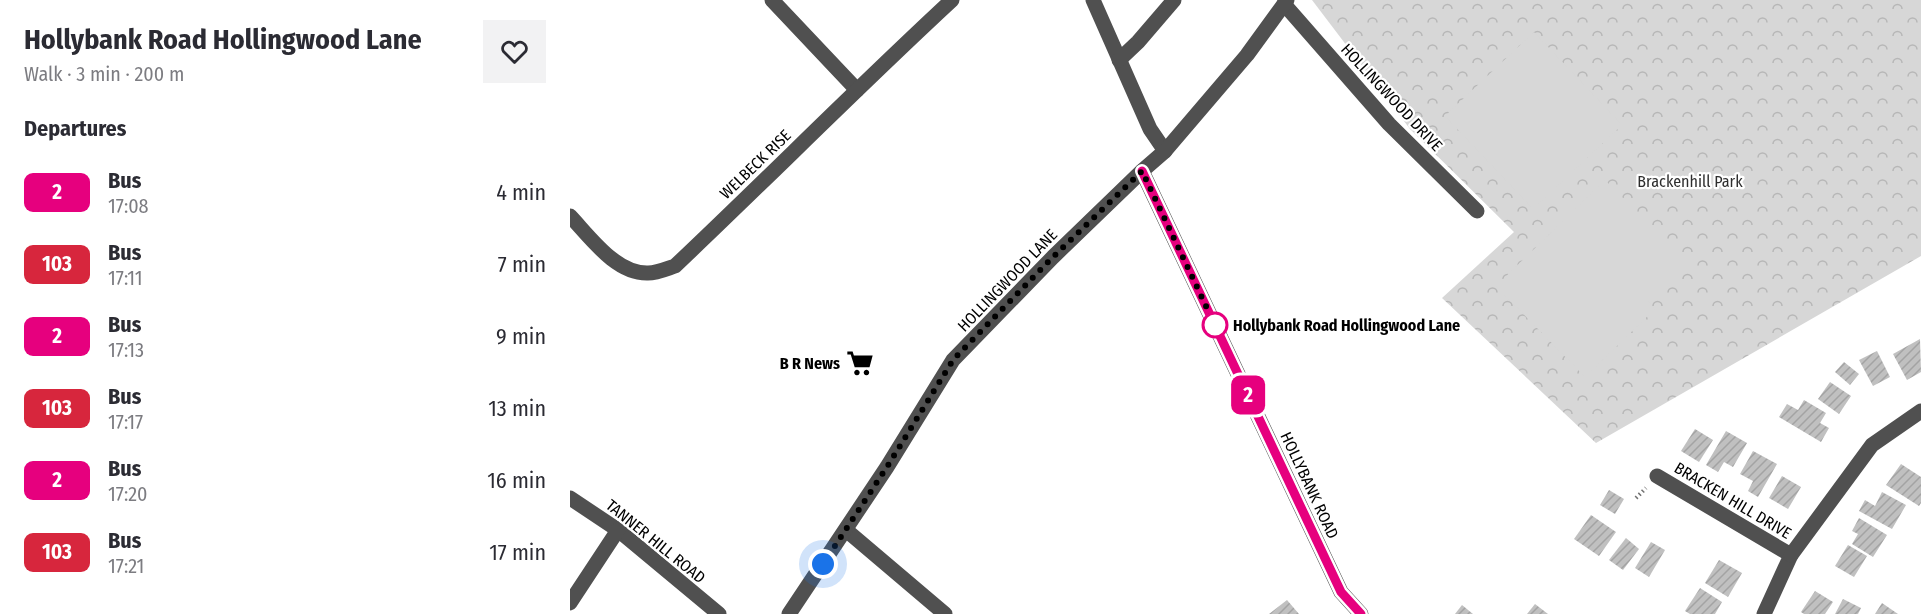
<!DOCTYPE html>
<meta charset="utf-8">
<style>
:root{--surface:#fff;--page:#f2f2f3;--text:#2b2b33;--muted:#7c7c81}
body{margin:0;font-family:"Fira Sans Condensed",sans-serif;background:var(--page);color:var(--text);height:100vh;display:flex;flex-direction:column;font-size:22px;white-space:nowrap}
*{box-sizing:border-box;margin:0}
p{font-size:20px;color:var(--muted)}
.icon{flex:none;width:33px;height:33px;fill:none;stroke:currentColor;stroke-width:2;stroke-linecap:round;stroke-linejoin:round}
.map{position:relative;flex:1;overflow:hidden}
.panel{display:flex;flex-direction:column;background:var(--surface);width:570px}
.panel>*{flex:none}
.badge{padding:0 12px;border-radius:9px;font-size:21px;line-height:39px}
.you{position:absolute;width:30px;height:30px;margin:-15px;border:4px solid #fff;border-radius:50%;background:#1a73e8;box-shadow:0 0 0 9px #1a73e833}
.map>.badge{position:absolute;translate:-50% -50%;box-shadow:0 0 0 3px #fff}
h2{padding:0 24px;font-size:22px;line-height:54px}
.round{display:grid;place-items:center;flex:none;width:63px;height:63px;border-radius:0px;background:var(--page)}
.headline{display:flex;align-items:center;justify-content:space-between;height:102px;padding:0 24px}
h1{font-size:28px;font-weight:700;line-height:45px}
ul{padding:0;list-style:none}
li{display:flex;align-items:center;gap:18px;height:72px;padding:0 24px}
li div{flex:1}
li b{display:block;font-size:22px}
li em{font-style:normal}
li .badge{min-width:66px;font-weight:700;text-align:center}
main{display:flex;flex:1;min-height:0}
.map>svg:first-child{display:block}
.park{fill:url(#park-crowns)}
.pitch{fill:#d7d7d7}
.building{fill:url(#building-hatch)}
.lines{fill:none;stroke-linecap:round;stroke-linejoin:round}
.path{stroke:#727272;stroke-width:4;stroke-dasharray:1.5 3;stroke-linecap:butt}
.minor{stroke:#505050;stroke-width:15}
.line-casing{stroke:#fff;stroke-width:14}
.line{stroke:#e6007e;stroke-width:9}
.walk{stroke:#000;stroke-width:6;stroke-dasharray:0 10.8}
.stop-dot{fill:#fff;stroke:#e6007e;stroke-width:3}
.labels{text-anchor:middle;stroke-width:4.5;stroke-linejoin:round;paint-order:stroke}
.street-label{font-size:16px;fill:#000;stroke:#fff}
.park-label{font-size:16px;fill:#2e2e2e;stroke:#fff}
.stop-label{font-size:16px;font-weight:bold;fill:#000;stroke:#fff;text-anchor:start}
.poi-label{font-size:16px;font-weight:bold;fill:#000;stroke:#fff;text-anchor:end}
</style>
<main>
<section class="panel">
<div class="headline"><div><h1>Hollybank Road Hollingwood Lane</h1><p>Walk · 3 min · 200 m</p></div><a class="round"><svg class="icon" aria-label="heart" viewBox="0 0 24 24"><path d="M12 20l-8-8c-3-5 5-10 8-4 3-6 11-1 8 4z"/></svg></a></div>
<h2>Departures</h2>
<ul>
<li><span class="badge" style="background:#e6007e;color:#fff">2</span><div><b>Bus</b><p>17:08</p></div><em>4 min</em></li>
<li><span class="badge" style="background:#d7263d;color:#fff">103</span><div><b>Bus</b><p>17:11</p></div><em>7 min</em></li>
<li><span class="badge" style="background:#e6007e;color:#fff">2</span><div><b>Bus</b><p>17:13</p></div><em>9 min</em></li>
<li><span class="badge" style="background:#d7263d;color:#fff">103</span><div><b>Bus</b><p>17:17</p></div><em>13 min</em></li>
<li><span class="badge" style="background:#e6007e;color:#fff">2</span><div><b>Bus</b><p>17:20</p></div><em>16 min</em></li>
<li><span class="badge" style="background:#d7263d;color:#fff">103</span><div><b>Bus</b><p>17:21</p></div><em>17 min</em></li>
</ul>
</section>
<div class="map">
<svg width="1351" height="614" viewBox="0 0 1351 614">
<defs>
<pattern id="park-crowns" width="20" height="18" patternUnits="userSpaceOnUse" patternTransform="scale(1.5)"><rect width="20" height="18" fill="#d7d7d7"/><path d="M2 6a3 3 0 1 1 6 0M12 15a3 3 0 1 1 6 0" fill="none" stroke="#b7b7b7"/></pattern>
<pattern id="building-hatch" width="6" height="6" patternUnits="userSpaceOnUse" patternTransform="scale(1.5)"><rect width="6" height="6" fill="#c0c0c0"/><path d="M-1 1l2-2M0 6l6-6M5 7l2-2" fill="none" stroke="#a3a3a3"/></pattern>
</defs>
<rect width="100%" height="100%" fill="#fff"/>
<!-- park -->
<path class="park" d="M742,0H1351V256L1026,443L872,298L944,232L840,129Z"/>
<!-- pitch -->
<g class="pitch">
<path d="M964,32L1052,125L963,209L875,116Z"/>
<path d="M1035,180L1117,262L1078,301L1085,309L1015,377L926,286Z"/>
</g>
<!-- building -->
<g class="building">
<path d="M1350,339L1351,372L1337,380L1323,354Z"/>
<path d="M1307,351L1320,377L1303,386L1289,360Z"/>
<path d="M1274,362L1289,374L1280,385L1265,372Z"/>
<path d="M1260,382L1281,396L1269,414L1248,399Z"/>
<path d="M1234,400L1256,413L1250,423L1259,428L1251,442L1209,417L1217,404L1228,410Z"/>
<path d="M1125,429L1143,440L1129,462L1111,451Z"/>
<path d="M1156,431L1177,443L1163,467L1154,462L1148,472L1136,465Z"/>
<path d="M1183,451L1207,464L1188,497L1178,491L1183,481L1170,474Z"/>
<path d="M1331,464L1351,477V503L1349,506L1316,485Z"/>
<path d="M1212,476L1231,487L1218,509L1199,498Z"/>
<path d="M1039,490L1054,499L1045,514L1030,505Z"/>
<path d="M1312,492L1336,505L1322,529L1289,511L1295,500L1305,506Z"/>
<path d="M1021,515L1046,532L1029,556L1004,539Z"/>
<path d="M1289,518L1317,535L1303,557L1282,544L1288,534L1282,531Z"/>
<path d="M1056,538L1069,549L1053,570L1039,560Z"/>
<path d="M1081,542L1095,550L1079,577L1065,568Z"/>
<path d="M1278,545L1297,556L1284,577L1265,566Z"/>
<path d="M1149,560L1172,573L1158,597L1135,583Z"/>
<path d="M1130,588L1152,602L1145,614H1120L1115,611Z"/>
<path d="M1245,591L1263,602L1255,614H1234L1231,612Z"/>
<path d="M1273,599L1291,608L1288,614H1265Z"/>
<path d="M717,600L729,614H699Z"/>
<path d="M1312,603L1328,614H1305Z"/>
<path d="M965,604L978,614H957Z"/>
<path d="M892,605L903,614H885Z"/>
</g>
<g class="lines">
<!-- path -->
<path class="path" d="M1066,498L1076,488"/>
<!-- minor -->
<g class="minor">
<path d="M202,0L287,90"/>
<path d="M523,0L580,129L595,151"/>
<path d="M714,4L819,124L907,211"/>
<path d="M549,60L568,42L604,0"/>
<path d="M572,171L771,592L791,614"/>
<path d="M0,216C20,237 46,274 78,273C87,273 96,269 105,266C198,178 288,87 382,0"/>
<path d="M1087,476L1221,555L1194,614"/>
<path d="M0,498L48,530L149,614"/>
<path d="M276,530L375,614"/>
<path d="M1221,555L1302,445L1351,411"/>
<path d="M0,603L48,530"/>
<path d="M219,614L317,467L383,360L483,257L572,171L595,151L677,55L717,0"/>
</g>
</g>
<g class="lines">
<defs>
<path id="line" d="M572,171L771,592L791,614"/>
</defs>
<!-- line casing -->
<use href="#line" class="line-casing"/>
<!-- line -->
<use href="#line" class="line"/>
<!-- walk -->
<path class="walk" d="M253,564L317,467L383,360L483,257L572,171L645,325"/>
</g>
<!-- icons -->
<defs>
<symbol id="supermarket-bare" viewBox="-9 -9 18 18"><path d="M-6-5.5h2.5l.6 2H6L4.5 2H-2.5L-4.4-4H-6ZM-1.5 3.2a1.3 1.3 0 1 0 .1 0ZM3 3.2a1.3 1.3 0 1 0 .1 0Z" fill="#000" stroke="#fff" stroke-width="2.5" paint-order="stroke"/></symbol>
</defs>
<g fill-rule="evenodd">
<use href="#supermarket-bare" x="271" y="344" width="38" height="38"/>
</g>
<!-- markers -->
<circle class="stop-dot" cx="645" cy="325" r="12"/>
<g class="labels">
<!-- street labels -->
<g class="street-label">
<text transform="translate(822 97) rotate(47)" y="6">HOLLINGWOOD DRIVE</text>
<text transform="translate(185 164) rotate(-44)" y="6">WELBECK RISE</text>
<text transform="translate(437 280) rotate(-46)" y="6">HOLLINGWOOD LANE</text>
<text transform="translate(740 485) rotate(65)" y="6">HOLLYBANK ROAD</text>
<text transform="translate(1163 500) rotate(31)" y="6">BRACKEN HILL DRIVE</text>
<text transform="translate(86 541) rotate(39)" y="6">TANNER HILL ROAD</text>
</g>
<!-- park labels -->
<g class="park-label">
<text x="1120" y="187">Brackenhill Park</text>
</g>
<!-- stop labels -->
<g class="stop-label">
<text x="663" y="331">Hollybank Road Hollingwood Lane</text>
</g>
<!-- poi labels -->
<g class="poi-label">
<text x="270" y="369">B R News</text>
</g>
</g>
</svg>
<div class="you" style="left:253px;top:564px"></div>
<b class="badge" style="left:678px;top:395px;background:#e6007e;color:#fff">2</b>
</div>
</main>
